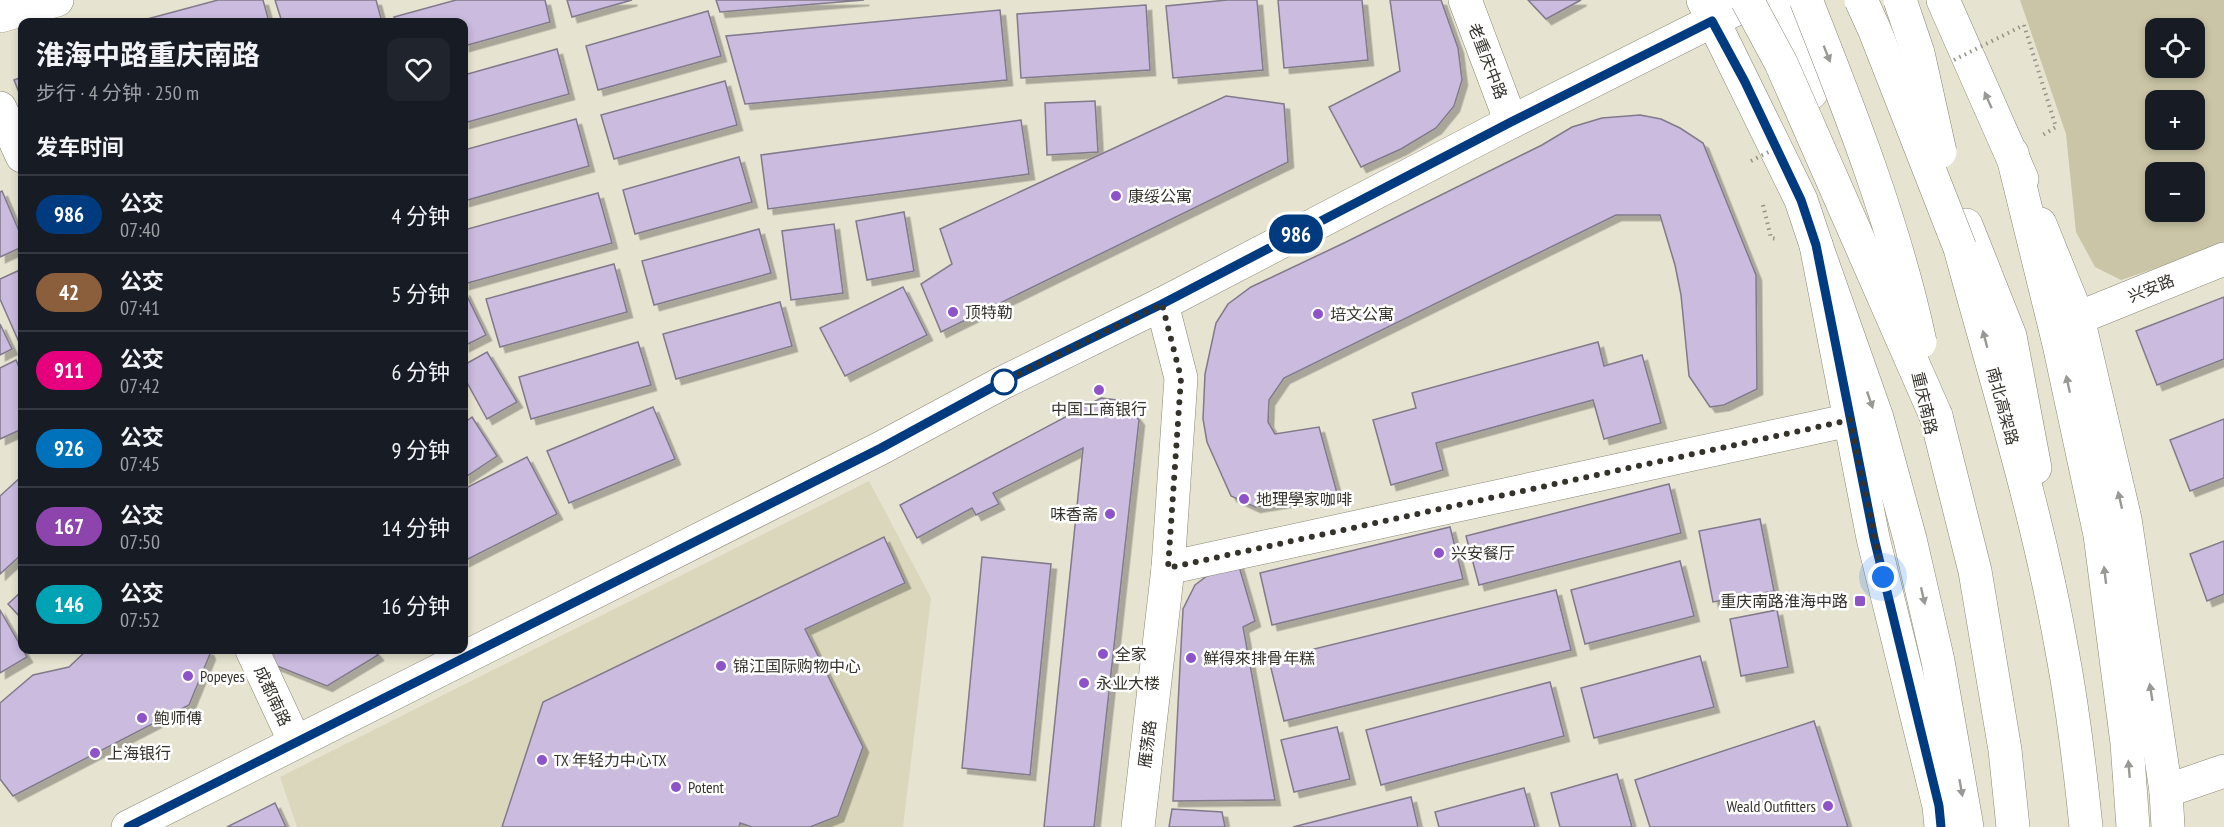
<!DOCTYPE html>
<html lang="zh">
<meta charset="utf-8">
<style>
:root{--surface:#171b24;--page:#20242c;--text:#f1f3f6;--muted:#9ea1a6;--line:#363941}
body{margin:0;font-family:"PT Sans Narrow","Noto Sans SC",sans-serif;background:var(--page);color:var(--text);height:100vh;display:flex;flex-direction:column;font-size:22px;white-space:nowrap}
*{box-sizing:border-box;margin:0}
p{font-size:20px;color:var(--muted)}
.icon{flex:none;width:33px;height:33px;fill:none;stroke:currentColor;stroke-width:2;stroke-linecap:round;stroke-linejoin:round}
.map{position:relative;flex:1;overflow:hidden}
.sheet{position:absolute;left:18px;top:18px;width:450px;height:636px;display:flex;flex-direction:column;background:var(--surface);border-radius:12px;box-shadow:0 3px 9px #0003}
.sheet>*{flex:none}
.badge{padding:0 12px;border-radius:20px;font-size:21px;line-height:39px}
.tools{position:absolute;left:2145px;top:18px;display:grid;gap:12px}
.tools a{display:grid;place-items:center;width:60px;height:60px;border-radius:12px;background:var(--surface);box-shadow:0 3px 9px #0003;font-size:30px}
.you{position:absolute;width:30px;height:30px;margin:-15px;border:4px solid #fff;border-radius:50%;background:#1a73e8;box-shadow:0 0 0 9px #1a73e833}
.map>.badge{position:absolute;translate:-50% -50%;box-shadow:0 0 0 3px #fff}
h2{padding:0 18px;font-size:22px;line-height:54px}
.round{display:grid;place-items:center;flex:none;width:63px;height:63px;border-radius:12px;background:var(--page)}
.headline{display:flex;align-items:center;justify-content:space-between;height:102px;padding:0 18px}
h1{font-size:28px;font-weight:700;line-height:45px}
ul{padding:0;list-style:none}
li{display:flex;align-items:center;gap:18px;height:78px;padding:0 18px;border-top:2px solid var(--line)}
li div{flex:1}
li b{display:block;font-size:22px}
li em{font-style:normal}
li .badge{min-width:66px;font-weight:700;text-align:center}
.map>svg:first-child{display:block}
.built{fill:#dbd7bc}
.park{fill:#cac5a6;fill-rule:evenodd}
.building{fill:#cabbdf;stroke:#817a8b;stroke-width:1.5;filter:url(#shadow)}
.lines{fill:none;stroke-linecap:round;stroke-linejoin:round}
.minor-casing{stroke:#8a8776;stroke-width:34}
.tertiary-casing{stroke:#8a8776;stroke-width:34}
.secondary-casing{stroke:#8a8776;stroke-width:34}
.primary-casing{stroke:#8a8776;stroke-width:34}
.trunk-casing{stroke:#8a8776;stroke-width:34}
.path{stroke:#979487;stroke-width:4;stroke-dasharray:1.5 4.5;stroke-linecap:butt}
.minor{stroke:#fff;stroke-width:33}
.tertiary{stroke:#fff;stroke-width:33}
.secondary{stroke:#fff;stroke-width:33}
.primary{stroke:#fff;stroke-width:33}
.trunk{stroke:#fff;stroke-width:33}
.trunk-bridge-casing{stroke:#8a8776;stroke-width:34;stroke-linecap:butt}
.path-bridge{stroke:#979487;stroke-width:4;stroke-dasharray:1.5 4.5;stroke-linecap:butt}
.trunk-bridge{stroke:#fff;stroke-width:33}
.oneway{fill:#9a9895}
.line-casing{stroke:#fff;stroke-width:14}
.line{stroke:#003b80;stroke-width:9}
.walk{stroke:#34322b;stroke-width:6;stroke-dasharray:0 10.8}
.poi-dot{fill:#8e52c9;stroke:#fff;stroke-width:2}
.stop-dot{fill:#fff;stroke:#003b80;stroke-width:3}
.labels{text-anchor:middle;stroke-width:5;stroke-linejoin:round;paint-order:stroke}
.street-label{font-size:16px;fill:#34322b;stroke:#fff}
.poi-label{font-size:16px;fill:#34322b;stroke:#fff;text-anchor:start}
</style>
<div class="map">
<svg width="2224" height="827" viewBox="0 0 2224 827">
<defs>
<filter id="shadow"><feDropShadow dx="5.5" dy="5.5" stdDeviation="0" flood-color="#0004"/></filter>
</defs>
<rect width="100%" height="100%" fill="#e6e3d0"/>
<!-- built -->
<path class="built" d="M869,481L931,598L903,827H297L280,777Z"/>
<!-- park -->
<path class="park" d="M2020,0H2224V245L2121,280L2095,267L2076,232L2066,134ZM2156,28H2194V68H2156ZM2156,100H2194V140H2156ZM2156,172H2194V212H2156Z"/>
<!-- building -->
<g class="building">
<path d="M218,0H263L269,22H136Z"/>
<path d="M275,0H376L382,22H282Z"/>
<path d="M456,0H545L550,22L464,46V22H396L394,17Z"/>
<path d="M567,0H632L572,17Z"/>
<path d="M716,0H864L720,12Z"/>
<path d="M1227,0H1257L1263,70L1173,78L1166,6Z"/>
<path d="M1278,0H1362L1368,60L1284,68Z"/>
<path d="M1390,0H1441L1458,48L1462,80L1454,106L1436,128L1401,149L1361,167L1329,107L1400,71Z"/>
<path d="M1528,0H1581L1546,19Z"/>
<path d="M1146,5L1150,70L1021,78L1017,14Z"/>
<path d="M1000,10L1007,80L745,104L726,36Z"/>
<path d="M708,11L721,56L598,90L586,46Z"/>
<path d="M557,49L569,94L464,123V75Z"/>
<path d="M22,77V100L14,80Z"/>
<path d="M725,81L737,125L614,159L601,115Z"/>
<path d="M1226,96L1284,104L1288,162L941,332L921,284L952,264L940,229Z"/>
<path d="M1095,101L1098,152L1047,155L1045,103Z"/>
<path d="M1640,115L1661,119L1680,128L1703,143L1756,275L1757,389L1724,405L1710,407L1689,376L1681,295L1675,265L1660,215H1616L1284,378L1269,400L1268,422L1275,434L1319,427L1337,493L1255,507L1231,496L1207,442L1203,419L1205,374L1216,323L1228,304L1251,287L1344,243L1542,145L1572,127L1602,118Z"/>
<path d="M576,119L589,166L464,201V150Z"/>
<path d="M1021,120L1029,174L768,209L761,155Z"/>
<path d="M739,157L752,202L635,234L623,190Z"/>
<path d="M2,191L22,238V247L0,257V192Z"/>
<path d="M598,193L612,243L464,284V230Z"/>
<path d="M904,212L914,271L867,280L856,221Z"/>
<path d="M834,224L843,293L791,300L782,231Z"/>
<path d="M759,229L771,273L654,305L642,261Z"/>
<path d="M614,264L627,312L500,347L486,299Z"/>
<path d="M22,269V349L0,299V279Z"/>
<path d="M903,287L927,335L845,376L820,328Z"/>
<path d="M464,290L486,335L464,346Z"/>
<path d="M2224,297V359L2157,385L2136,331Z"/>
<path d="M780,302L792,346L676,379L663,334Z"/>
<path d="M0,324L12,349L0,355Z"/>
<path d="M638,342L651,385L531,419L519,377Z"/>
<path d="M1598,342L1604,366L1642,355L1661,423L1604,439L1593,400L1436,443L1443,470L1391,485L1373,420L1416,408L1412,393Z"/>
<path d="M487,352L517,402L487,419L464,377V365Z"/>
<path d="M16,360L22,374V429L0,439V368Z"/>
<path d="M1101,398L1125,401L1139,420L1094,827H1044L1083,448L993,493L999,504L976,515L972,508L917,538L900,505Z"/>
<path d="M653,407L675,459L569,503L547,451Z"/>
<path d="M472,417L497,456L464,478V423Z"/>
<path d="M2224,419V478L2190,491L2170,440Z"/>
<path d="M527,457L557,514L464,561V489Z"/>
<path d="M22,476V554L0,574V496Z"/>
<path d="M1669,484L1681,533L1479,585L1466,536Z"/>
<path d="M1760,519L1774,591L1713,602L1699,531Z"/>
<path d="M1450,527L1463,579L1272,625L1260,573Z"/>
<path d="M884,537L905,583L805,629L863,747L838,816L810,827H752L740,823L739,827H502L543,702Z"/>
<path d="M2224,541V594L2207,601L2190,554Z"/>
<path d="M982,557L1051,564L1030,775L962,768Z"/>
<path d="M1680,561L1694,616L1585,644L1571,590Z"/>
<path d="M1238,563L1255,621L1243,627L1275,800L1173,801L1183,609L1195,585L1207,576Z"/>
<path d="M1556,590L1571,650L1284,721L1269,660Z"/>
<path d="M22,591V619L8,604Z"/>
<path d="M0,610L27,657L0,673Z"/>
<path d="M1777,610L1788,667L1741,676L1730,619Z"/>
<path d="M87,650H208L210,654L189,705L13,796L0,779V703L33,675L69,667Z"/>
<path d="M261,650H374L378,655L327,686L267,662Z"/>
<path d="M1700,656L1714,707L1594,738L1581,688Z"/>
<path d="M1550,682L1564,736L1381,785L1366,730Z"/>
<path d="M1814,721L1848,827H1650L1635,780Z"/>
<path d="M1337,727L1350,779L1294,792L1281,740Z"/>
<path d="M1617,774L1632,827H1560L1551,793Z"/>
<path d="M1524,788L1535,827H1439L1435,812Z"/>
<path d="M1411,797L1418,827H1293Z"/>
<path d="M275,803L286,827H227Z"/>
<path d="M1172,809L1222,812L1225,827H1169Z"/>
</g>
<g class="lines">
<defs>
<g id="minor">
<path d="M1465,0L1511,122"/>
<path d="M0,108L22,156"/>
<path d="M2078,318L2224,259"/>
<path d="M1168,568L1850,420"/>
<path d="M252,650L295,742"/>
<path d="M2166,791L2224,771"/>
<path d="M1138,827L1168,568L1181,378L1162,304"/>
</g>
<path id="tertiary" d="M0,16L57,0"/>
<path id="secondary" d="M128,827L881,448L1002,383L1162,304L1511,122L1754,0"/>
<g id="primary">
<path d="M1703,0L1801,200L1816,245L1873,538L1939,806L1941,827"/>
<path d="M1773,0L1811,93"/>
<path d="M1943,0L2022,179"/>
<path d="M2040,224L2078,318L2125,519L2166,791L2168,827"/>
<path d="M1966,225L2010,336L2035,468"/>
</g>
<g id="trunk">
<path d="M2012,153L2059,344L2100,535L2127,743L2133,827"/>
<path d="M1816,245L1877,418L1910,539L1938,661L1967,827"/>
<path d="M1960,248C1996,381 2038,514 2062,651C2073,709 2080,768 2086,827"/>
<path d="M1936,416L1975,571L2005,750L2013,827"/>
</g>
</defs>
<!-- minor casing -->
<use href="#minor" class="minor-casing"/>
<!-- tertiary casing -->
<use href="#tertiary" class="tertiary-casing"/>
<!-- secondary casing -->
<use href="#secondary" class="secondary-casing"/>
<!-- primary casing -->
<use href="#primary" class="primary-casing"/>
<!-- trunk casing -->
<use href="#trunk" class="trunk-casing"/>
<!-- path -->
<g class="path">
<path d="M2024,25L2056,127L2041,136"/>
<path d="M1763,205L1771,238L1777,239"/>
</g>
<!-- minor -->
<use href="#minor" class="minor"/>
<!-- tertiary -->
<use href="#tertiary" class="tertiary"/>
<!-- secondary -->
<use href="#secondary" class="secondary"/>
<!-- primary -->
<use href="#primary" class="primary"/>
<!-- trunk -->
<use href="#trunk" class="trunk"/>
<defs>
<g id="trunk-bridge">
<path d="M1747,0L1781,63L1936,416"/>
<path d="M1806,0C1850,111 1895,225 1920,342"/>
<path d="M1861,0L1875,31L1960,248"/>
<path d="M1900,0L1918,53L1940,152"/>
</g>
</defs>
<!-- trunk-bridge casing -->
<use href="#trunk-bridge" class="trunk-bridge-casing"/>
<!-- path-bridge -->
<g class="path-bridge">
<path d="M1954,60L2024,25"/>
<path d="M1751,161L1780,146"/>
</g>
<!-- trunk-bridge -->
<use href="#trunk-bridge" class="trunk-bridge"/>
</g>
<!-- one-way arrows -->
<defs><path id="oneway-solid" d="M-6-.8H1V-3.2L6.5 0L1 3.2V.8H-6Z" transform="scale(1.5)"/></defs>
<g class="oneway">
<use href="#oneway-solid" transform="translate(1827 54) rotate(68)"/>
<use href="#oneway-solid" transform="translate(1988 100) rotate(-114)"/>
<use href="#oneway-solid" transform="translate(1985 339) rotate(-105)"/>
<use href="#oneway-solid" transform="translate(2068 384) rotate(-102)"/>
<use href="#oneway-solid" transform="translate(1870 400) rotate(71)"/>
<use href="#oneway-solid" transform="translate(2120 500) rotate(-103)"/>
<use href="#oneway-solid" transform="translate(2105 575) rotate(-97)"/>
<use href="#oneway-solid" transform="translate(1923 596) rotate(77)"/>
<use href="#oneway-solid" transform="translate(2151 692) rotate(-99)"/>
<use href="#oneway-solid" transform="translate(2129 769) rotate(-95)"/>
<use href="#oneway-solid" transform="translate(1961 788) rotate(80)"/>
</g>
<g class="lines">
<defs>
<path id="line" d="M128,827L881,448L1002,382L1162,304L1511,122L1712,21L1745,82L1801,200L1816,245L1874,538L1939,806L1941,827"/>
</defs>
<!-- line casing -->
<use href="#line" class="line-casing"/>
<!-- line -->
<use href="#line" class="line"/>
<!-- walk -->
<path class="walk" d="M1004,382H1002L1162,304L1181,378L1168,568L1850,420L1883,577"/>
</g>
<!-- markers -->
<g class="poi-dot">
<circle cx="1116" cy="196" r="6"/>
<circle cx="953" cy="312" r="6"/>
<circle cx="1318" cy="314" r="6"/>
<circle cx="1099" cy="390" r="6"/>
<circle cx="1244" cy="499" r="6"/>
<circle cx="1110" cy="514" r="6"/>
<circle cx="1439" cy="553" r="6"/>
<rect x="1854" y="595" width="12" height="12" rx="3"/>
<circle cx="1103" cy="654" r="6"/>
<circle cx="1191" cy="658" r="6"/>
<circle cx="721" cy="666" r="6"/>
<circle cx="188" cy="676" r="6"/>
<circle cx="1084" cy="683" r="6"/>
<circle cx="142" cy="718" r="6"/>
<circle cx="95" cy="753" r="6"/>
<circle cx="542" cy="760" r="6"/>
<circle cx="676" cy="787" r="6"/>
<circle cx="1828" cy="806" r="6"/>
</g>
<circle class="stop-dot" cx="1004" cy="382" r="12"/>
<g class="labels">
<!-- street labels -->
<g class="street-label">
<text transform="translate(1488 61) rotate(69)" y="6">老重庆中路</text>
<text transform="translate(2151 288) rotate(-22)" y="6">兴安路</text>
<text transform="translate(1925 403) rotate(77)" y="6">重庆南路</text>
<text transform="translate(2003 406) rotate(75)" y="6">南北高架路</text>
<text transform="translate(273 696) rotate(65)" y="6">成都南路</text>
<text transform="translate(1147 744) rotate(-83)" y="6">雁荡路</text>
</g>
<!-- poi labels -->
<g class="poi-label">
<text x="1128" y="202">康绥公寓</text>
<text x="965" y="318">顶特勒</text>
<text x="1330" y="320">培文公寓</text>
<text x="1099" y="415" text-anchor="middle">中国工商银行</text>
<text x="1256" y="505">地理學家咖啡</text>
<text x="1098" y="520" text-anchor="end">味香斋</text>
<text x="1451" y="559">兴安餐厅</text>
<text x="1848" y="607" text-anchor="end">重庆南路淮海中路</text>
<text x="1115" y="660">全家</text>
<text x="1203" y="664">鮮得來排骨年糕</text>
<text x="733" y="672">锦江国际购物中心</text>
<text x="200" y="682">Popeyes</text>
<text x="1096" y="689">永业大楼</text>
<text x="154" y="724">鲍师傅</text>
<text x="107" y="759">上海银行</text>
<text x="554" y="766">TX 年轻力中心TX</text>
<text x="688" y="793">Potent</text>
<text x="1816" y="812" text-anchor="end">Weald Outfitters</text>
</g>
</g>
</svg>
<div class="tools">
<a><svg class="icon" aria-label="locate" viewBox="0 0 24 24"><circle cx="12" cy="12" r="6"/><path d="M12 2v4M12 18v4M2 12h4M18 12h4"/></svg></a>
<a>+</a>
<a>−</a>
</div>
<div class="you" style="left:1883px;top:577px"></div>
<b class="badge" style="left:1296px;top:234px;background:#003b80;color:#fff">986</b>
<section class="sheet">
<div class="headline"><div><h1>淮海中路重庆南路</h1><p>步行 · 4 分钟 · 250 m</p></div><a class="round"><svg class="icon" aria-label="heart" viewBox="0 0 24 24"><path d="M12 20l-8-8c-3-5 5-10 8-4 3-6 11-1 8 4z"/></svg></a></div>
<h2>发车时间</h2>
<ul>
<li><span class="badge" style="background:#003b80;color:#fff">986</span><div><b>公交</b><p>07:40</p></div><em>4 分钟</em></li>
<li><span class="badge" style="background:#8b5e3c;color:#fff">42</span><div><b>公交</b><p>07:41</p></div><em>5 分钟</em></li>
<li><span class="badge" style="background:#e6007e;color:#fff">911</span><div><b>公交</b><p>07:42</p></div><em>6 分钟</em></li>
<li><span class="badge" style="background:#0072bc;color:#fff">926</span><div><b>公交</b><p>07:45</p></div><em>9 分钟</em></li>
<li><span class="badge" style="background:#8e44ad;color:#fff">167</span><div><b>公交</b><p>07:50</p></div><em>14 分钟</em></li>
<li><span class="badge" style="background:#00a3b4;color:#fff">146</span><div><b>公交</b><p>07:52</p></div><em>16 分钟</em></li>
</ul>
</section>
</div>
